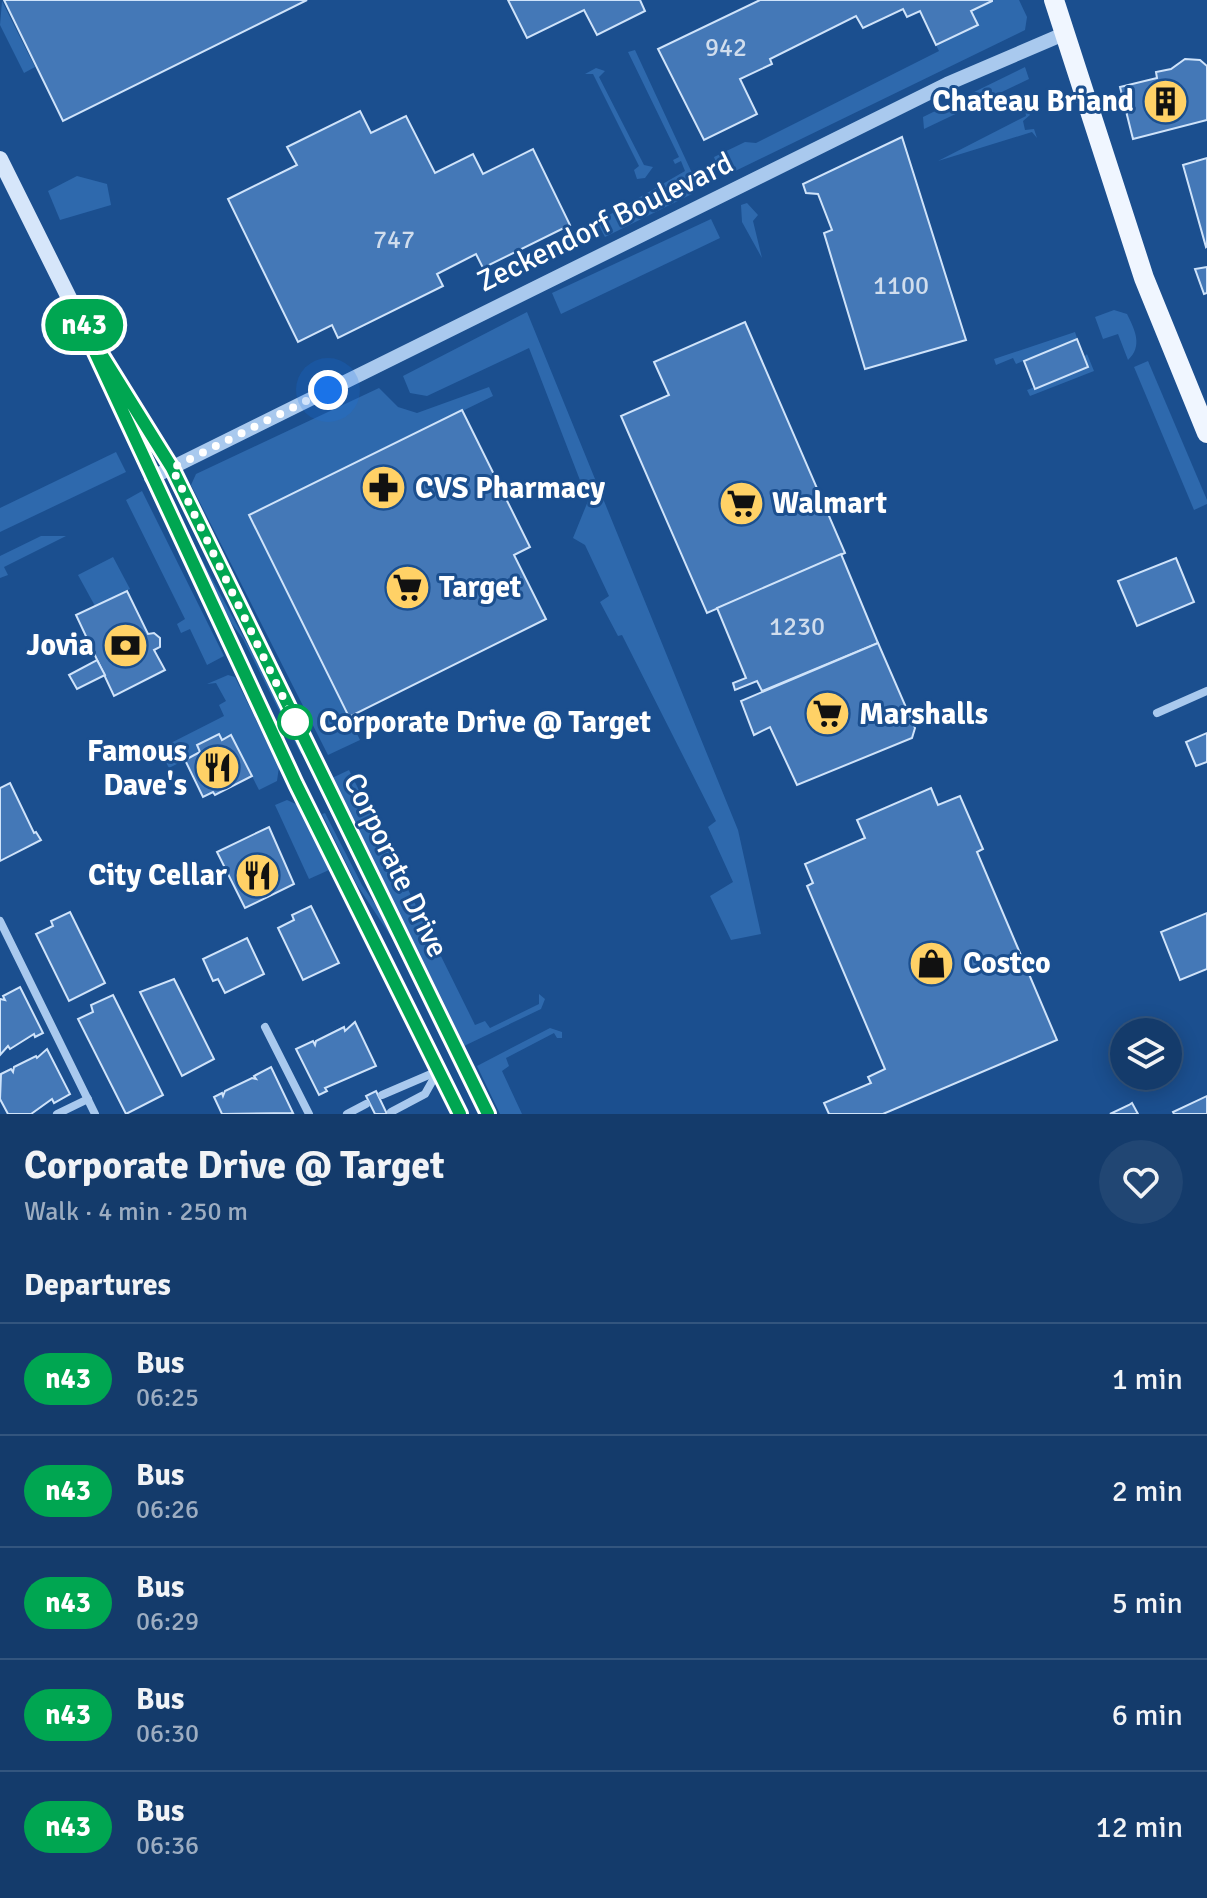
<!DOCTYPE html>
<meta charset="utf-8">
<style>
:root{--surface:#143b6b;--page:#214673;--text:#f1f3f6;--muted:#9dadc1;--line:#33557e}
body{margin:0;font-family:Signika,sans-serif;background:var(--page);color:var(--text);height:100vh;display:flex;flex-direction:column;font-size:30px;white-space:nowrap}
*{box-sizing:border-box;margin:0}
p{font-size:26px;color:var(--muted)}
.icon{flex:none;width:44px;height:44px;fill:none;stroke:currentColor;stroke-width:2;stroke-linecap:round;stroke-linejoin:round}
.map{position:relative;height:1114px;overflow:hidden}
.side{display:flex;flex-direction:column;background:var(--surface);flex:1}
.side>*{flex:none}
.badge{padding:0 16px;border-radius:26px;font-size:28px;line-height:52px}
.controls{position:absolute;left:1110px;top:1018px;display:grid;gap:16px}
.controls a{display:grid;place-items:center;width:72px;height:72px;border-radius:50%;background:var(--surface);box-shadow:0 4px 20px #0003,0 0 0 2px var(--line);font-size:40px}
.you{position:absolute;width:40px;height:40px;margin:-20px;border:6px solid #fff;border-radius:50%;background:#1a73e8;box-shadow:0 0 0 12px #1a73e833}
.map>.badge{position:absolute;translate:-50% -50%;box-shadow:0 0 0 4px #fff}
h2{padding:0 24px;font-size:30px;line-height:72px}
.round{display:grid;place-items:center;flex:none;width:84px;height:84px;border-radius:42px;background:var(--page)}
.overview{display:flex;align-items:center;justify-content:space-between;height:136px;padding:0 24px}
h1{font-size:38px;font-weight:700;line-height:60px}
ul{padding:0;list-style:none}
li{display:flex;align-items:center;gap:24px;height:112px;padding:0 24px;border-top:2px solid var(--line)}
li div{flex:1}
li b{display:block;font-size:30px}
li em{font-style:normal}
li .badge{min-width:88px;font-weight:700;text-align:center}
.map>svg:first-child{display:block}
.green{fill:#2e69ad}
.building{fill:#4478b7;stroke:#cfe3fa;stroke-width:2}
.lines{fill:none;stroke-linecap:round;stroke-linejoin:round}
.minor{stroke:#a9c9ee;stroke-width:8}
.tertiary{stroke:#a9c9ee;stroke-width:14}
.secondary{stroke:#d6e6fa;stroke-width:16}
.primary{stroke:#f0f6ff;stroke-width:20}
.line-casing{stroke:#fff;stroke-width:18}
.line{stroke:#00a651;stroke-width:12}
.walk{stroke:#fff;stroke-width:8;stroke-dasharray:0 14.4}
.stop-dot{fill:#fff;stroke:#00a651;stroke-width:4}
.labels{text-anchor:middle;stroke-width:6;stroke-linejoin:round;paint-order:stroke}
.number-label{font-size:26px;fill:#d0dded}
.poi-label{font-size:30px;font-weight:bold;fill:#fff;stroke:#1b4f8f;text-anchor:start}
.street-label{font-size:30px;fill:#fff;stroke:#1b4f8f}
.stop-label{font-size:30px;font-weight:bold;fill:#fff;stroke:#1b4f8f;text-anchor:start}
</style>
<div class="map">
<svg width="1207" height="1114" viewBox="0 0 1207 1114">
<rect width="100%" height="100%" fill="#1b4f8f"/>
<!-- green -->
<g class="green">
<path d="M991,0H1019L1027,17L1025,30L727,175L720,173L714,157L745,142L756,143L939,51L936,45L978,25L971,11Z"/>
<path d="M2,1L35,67L24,73L0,25Z"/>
<path d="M635,50L698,186L692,194L605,237L597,222L685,171L681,161L675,164L673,160L679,157L628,52Z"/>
<path d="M1025,67L1029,79L924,129L923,117Z"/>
<path d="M596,68L605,71L599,77L644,165L653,167L645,178L637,179L634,170L639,166L593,74H585Z"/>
<path d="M1025,108L1030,115L1023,121L1025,130L1034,129L1037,138L1032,132L938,161L1026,116Z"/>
<path d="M77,176L107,184L111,205L60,220L48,191Z"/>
<path d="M747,203L758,215L753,221L762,258L742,222L741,205Z"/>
<path d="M711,219L720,238L561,314L552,293Z"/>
<path d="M1114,310L1127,314C1135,330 1143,346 1128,360L1118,334L1103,339L1095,317Z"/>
<path d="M527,312L738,830L761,934L731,940L710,896L733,882L708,827L716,821L622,635L618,636L600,602L609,596L585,545L573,538L588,501L529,348L427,396L410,393L403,376Z"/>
<path d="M1075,332L1080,347L1067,343L1016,364L1013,358L996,365L994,359Z"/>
<path d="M1087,354L1094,371L1030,396L1027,390L1088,367L1084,357Z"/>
<path d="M1148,361L1207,500V504L1194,510L1134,367Z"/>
<path d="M489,387L493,396L250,515L360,740L328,755L191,485L196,474L379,388L398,407L417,413Z"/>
<path d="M116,452L126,472L0,532V508Z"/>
<path d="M142,491L224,656L207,665L190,629L181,633L177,624L185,619L126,500Z"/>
<path d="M173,504C215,587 262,668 304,752L301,754L243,639L221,609Z"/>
<path d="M41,536H66L4,567L8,575L0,578V556Z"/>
<path d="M113,557L130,589L95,606L78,575Z"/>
<path d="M228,675L235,677L279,767L277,781L259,790L231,735L222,740L218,734L197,745L200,752L169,768L159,749L224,716L219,705L226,701L216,683L207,684Z"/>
<path d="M349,770L475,1025L485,1021L490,1028L539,1004V994L545,999L541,1009L464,1046L332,778Z"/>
<path d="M287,800L298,805L329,870L309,879L275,805Z"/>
<path d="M325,813L362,885L388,923L445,1039L442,1041L392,938L357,885L322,814Z"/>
<path d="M550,1028L562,1032V1038H557L554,1033L506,1058L509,1066L502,1071L522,1114H500L477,1066Z"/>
</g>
<!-- building -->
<g class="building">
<path d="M4,0H307L63,121Z"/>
<path d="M508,0H640L645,11L597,35L584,10L527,38Z"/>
<path d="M760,0H992V1L971,11L978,25L936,45L920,11L907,17L903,9L863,28L856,16L770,59L772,64L740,79L757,114L704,140L658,49Z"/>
<path d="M1185,59L1200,60L1207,66V120L1133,139L1120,87L1157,78L1156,72L1171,69Z"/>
<path d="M360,111L371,133L406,116L435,173L473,154L483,174L533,149L570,225L483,268L476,254L437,274L443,286L338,338L332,325L298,342L228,199L297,165L287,147Z"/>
<path d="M902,137L966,340L865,369L824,233L832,230L818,194L806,193L803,184Z"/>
<path d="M1207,158V246L1206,247L1183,165Z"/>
<path d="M1207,267V293L1204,294L1195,269Z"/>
<path d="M745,322L845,553L707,613L621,416L669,395L654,362Z"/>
<path d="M1077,339L1088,367L1035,389L1024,361Z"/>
<path d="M462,410L530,547L514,555L546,619L349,717L249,515Z"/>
<path d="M841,554L878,643L762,691L757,681L735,690L733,683L746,678L717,608Z"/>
<path d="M1176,558L1194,602L1137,626L1118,581Z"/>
<path d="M127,591L148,634L154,633L160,638V647L154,650L165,670L114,696L76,615Z"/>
<path d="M878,643L915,728L912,738L797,785L770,727L754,735L741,701Z"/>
<path d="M97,660L105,675L77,689L69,675Z"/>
<path d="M1207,733V762L1196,766L1186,742Z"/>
<path d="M219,734L222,740L231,735L252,776L215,795L213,792L203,797L185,760L200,752L197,745Z"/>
<path d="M10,783L34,833L36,832L41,840L0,861V788Z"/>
<path d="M931,788L938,805L960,796L983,849L977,852L1057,1040L883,1114H829L824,1103L871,1083L868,1077L885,1069L807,886L813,883L805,864L865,838L857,820Z"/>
<path d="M269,827L294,884L245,908L217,852Z"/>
<path d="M311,906L339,963L303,980L278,928L294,920L292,915Z"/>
<path d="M70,912L105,983L69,1001L36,934L53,926L51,921Z"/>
<path d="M1207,913V969L1180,980L1161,932Z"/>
<path d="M247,938L264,974L225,993L218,979L213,981L203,959Z"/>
<path d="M174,979L214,1059L182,1076L140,992Z"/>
<path d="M20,987L43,1033L35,1037L34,1034L10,1049L8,1046L0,1055V999L5,1000L3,996Z"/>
<path d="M113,995L163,1095L126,1114L78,1019L93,1012L91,1005Z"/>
<path d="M355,1022L376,1066L325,1088L327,1091L319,1095L296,1049L313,1041L315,1045L316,1041L344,1027L345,1031Z"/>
<path d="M47,1049L70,1094L54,1103L52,1099L31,1114H8L0,1099L1,1074L11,1069L13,1072L14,1067L36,1056L37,1058Z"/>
<path d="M271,1067L293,1113L222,1114L214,1097L222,1093L223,1096L225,1091L252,1078L256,1079L254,1076Z"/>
<path d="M376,1091L387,1114H375L366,1096Z"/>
<path d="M1207,1096V1114H1174L1173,1112Z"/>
<path d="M1132,1103L1138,1114H1110L1129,1105Z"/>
</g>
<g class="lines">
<!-- minor -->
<g class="minor">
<path d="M1157,713L1207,691"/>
<path d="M0,921L95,1114"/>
<path d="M265,1027L309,1114"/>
<path d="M382,1095L438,1071"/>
<path d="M391,1112L425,1094L438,1071"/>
<path d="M57,1114L88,1099"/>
<path d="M347,1114L366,1104"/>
</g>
<!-- tertiary -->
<path class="tertiary" d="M151,478L947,84L1066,33"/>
<!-- secondary -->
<g class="secondary">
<path d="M0,159L80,320L296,784L460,1114"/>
<path d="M113,373L172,468L488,1114"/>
</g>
<!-- primary -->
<path class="primary" d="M1054,0L1144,278L1207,433"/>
</g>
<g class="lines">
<defs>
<path id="line" d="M460,1114L296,784L80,320L172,468L488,1114"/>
</defs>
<!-- line casing -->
<use href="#line" class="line-casing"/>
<!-- line -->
<use href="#line" class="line"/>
<!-- walk -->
<path class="walk" d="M295,722L172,468L328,390"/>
</g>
<!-- icons -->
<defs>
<symbol id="building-disc" viewBox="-11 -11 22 22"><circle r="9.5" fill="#ffd166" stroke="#1b4f8f"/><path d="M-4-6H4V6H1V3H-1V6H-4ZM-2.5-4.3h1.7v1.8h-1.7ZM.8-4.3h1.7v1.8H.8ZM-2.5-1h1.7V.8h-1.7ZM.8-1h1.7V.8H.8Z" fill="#111"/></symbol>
<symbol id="pharmacy-disc" viewBox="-11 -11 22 22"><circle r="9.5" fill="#ffd166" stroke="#1b4f8f"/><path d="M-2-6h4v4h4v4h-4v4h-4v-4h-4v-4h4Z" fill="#111"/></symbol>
<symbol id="supermarket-disc" viewBox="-11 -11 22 22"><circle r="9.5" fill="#ffd166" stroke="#1b4f8f"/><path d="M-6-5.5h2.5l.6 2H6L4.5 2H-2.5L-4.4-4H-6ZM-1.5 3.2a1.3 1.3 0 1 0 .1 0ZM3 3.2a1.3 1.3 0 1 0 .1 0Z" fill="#111"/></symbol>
<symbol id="bank-disc" viewBox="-11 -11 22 22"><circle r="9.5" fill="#ffd166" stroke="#1b4f8f"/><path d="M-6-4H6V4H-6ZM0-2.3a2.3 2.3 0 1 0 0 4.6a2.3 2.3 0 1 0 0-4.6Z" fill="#111"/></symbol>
<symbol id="restaurant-disc" viewBox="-11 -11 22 22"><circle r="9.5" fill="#ffd166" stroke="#1b4f8f"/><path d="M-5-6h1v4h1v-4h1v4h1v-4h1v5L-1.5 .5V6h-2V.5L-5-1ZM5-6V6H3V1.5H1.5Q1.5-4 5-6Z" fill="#111"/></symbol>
<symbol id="shop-disc" viewBox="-11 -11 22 22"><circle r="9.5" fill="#ffd166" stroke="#1b4f8f"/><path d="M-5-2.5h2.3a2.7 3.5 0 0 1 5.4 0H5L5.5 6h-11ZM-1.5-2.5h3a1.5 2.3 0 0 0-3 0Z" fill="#111"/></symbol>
</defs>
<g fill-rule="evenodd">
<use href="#building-disc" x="1140" y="76" width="51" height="51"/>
<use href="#pharmacy-disc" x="358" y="462" width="51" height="51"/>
<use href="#supermarket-disc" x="716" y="478" width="51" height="51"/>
<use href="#supermarket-disc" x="382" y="562" width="51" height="51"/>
<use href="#bank-disc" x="100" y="620" width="51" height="51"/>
<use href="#supermarket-disc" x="802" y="688" width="51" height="51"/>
<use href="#restaurant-disc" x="192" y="742" width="51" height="51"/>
<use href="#restaurant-disc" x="232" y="850" width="51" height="51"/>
<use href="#shop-disc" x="906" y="938" width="51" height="51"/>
</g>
<!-- markers -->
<circle class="stop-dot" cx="295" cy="722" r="16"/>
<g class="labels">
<!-- number labels -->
<g class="number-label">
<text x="726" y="56">942</text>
<text x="394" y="248">747</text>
<text x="901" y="294">1100</text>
<text x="797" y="635">1230</text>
</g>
<!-- poi labels -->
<g class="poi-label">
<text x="1134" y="111" text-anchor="end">Chateau Briand</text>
<text x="415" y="498">CVS Pharmacy</text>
<text x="772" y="513">Walmart</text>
<text x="439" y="597">Target</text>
<text x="94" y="655" text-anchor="end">Jovia</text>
<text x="859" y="724">Marshalls</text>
<text x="187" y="761" text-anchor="end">Famous<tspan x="187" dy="34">Dave's</tspan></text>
<text x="227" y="885" text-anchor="end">City Cellar</text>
<text x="963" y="973">Costco</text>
</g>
<!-- street labels -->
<g class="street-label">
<text transform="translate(605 222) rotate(-26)" y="10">Zeckendorf Boulevard</text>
<text transform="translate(396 865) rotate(64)" y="10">Corporate Drive</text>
</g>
<!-- stop labels -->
<g class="stop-label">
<text x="319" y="732">Corporate Drive @ Target</text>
</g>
</g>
</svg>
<div class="controls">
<a><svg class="icon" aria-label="layers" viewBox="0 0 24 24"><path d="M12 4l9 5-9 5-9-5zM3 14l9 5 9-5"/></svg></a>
</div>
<div class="you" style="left:328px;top:390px"></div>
<b class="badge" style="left:84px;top:325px;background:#00a651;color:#fff">n43</b>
</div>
<section class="side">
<div class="overview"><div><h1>Corporate Drive @ Target</h1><p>Walk · 4 min · 250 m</p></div><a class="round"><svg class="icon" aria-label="heart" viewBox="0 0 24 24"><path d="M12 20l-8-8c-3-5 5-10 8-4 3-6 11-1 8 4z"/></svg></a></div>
<h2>Departures</h2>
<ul>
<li><span class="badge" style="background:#00a651;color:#fff">n43</span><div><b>Bus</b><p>06:25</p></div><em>1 min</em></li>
<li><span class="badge" style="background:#00a651;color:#fff">n43</span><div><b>Bus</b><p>06:26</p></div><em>2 min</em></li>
<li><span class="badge" style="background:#00a651;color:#fff">n43</span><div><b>Bus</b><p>06:29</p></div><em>5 min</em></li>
<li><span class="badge" style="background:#00a651;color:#fff">n43</span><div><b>Bus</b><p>06:30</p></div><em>6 min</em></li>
<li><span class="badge" style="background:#00a651;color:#fff">n43</span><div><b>Bus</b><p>06:36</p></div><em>12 min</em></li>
</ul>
</section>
